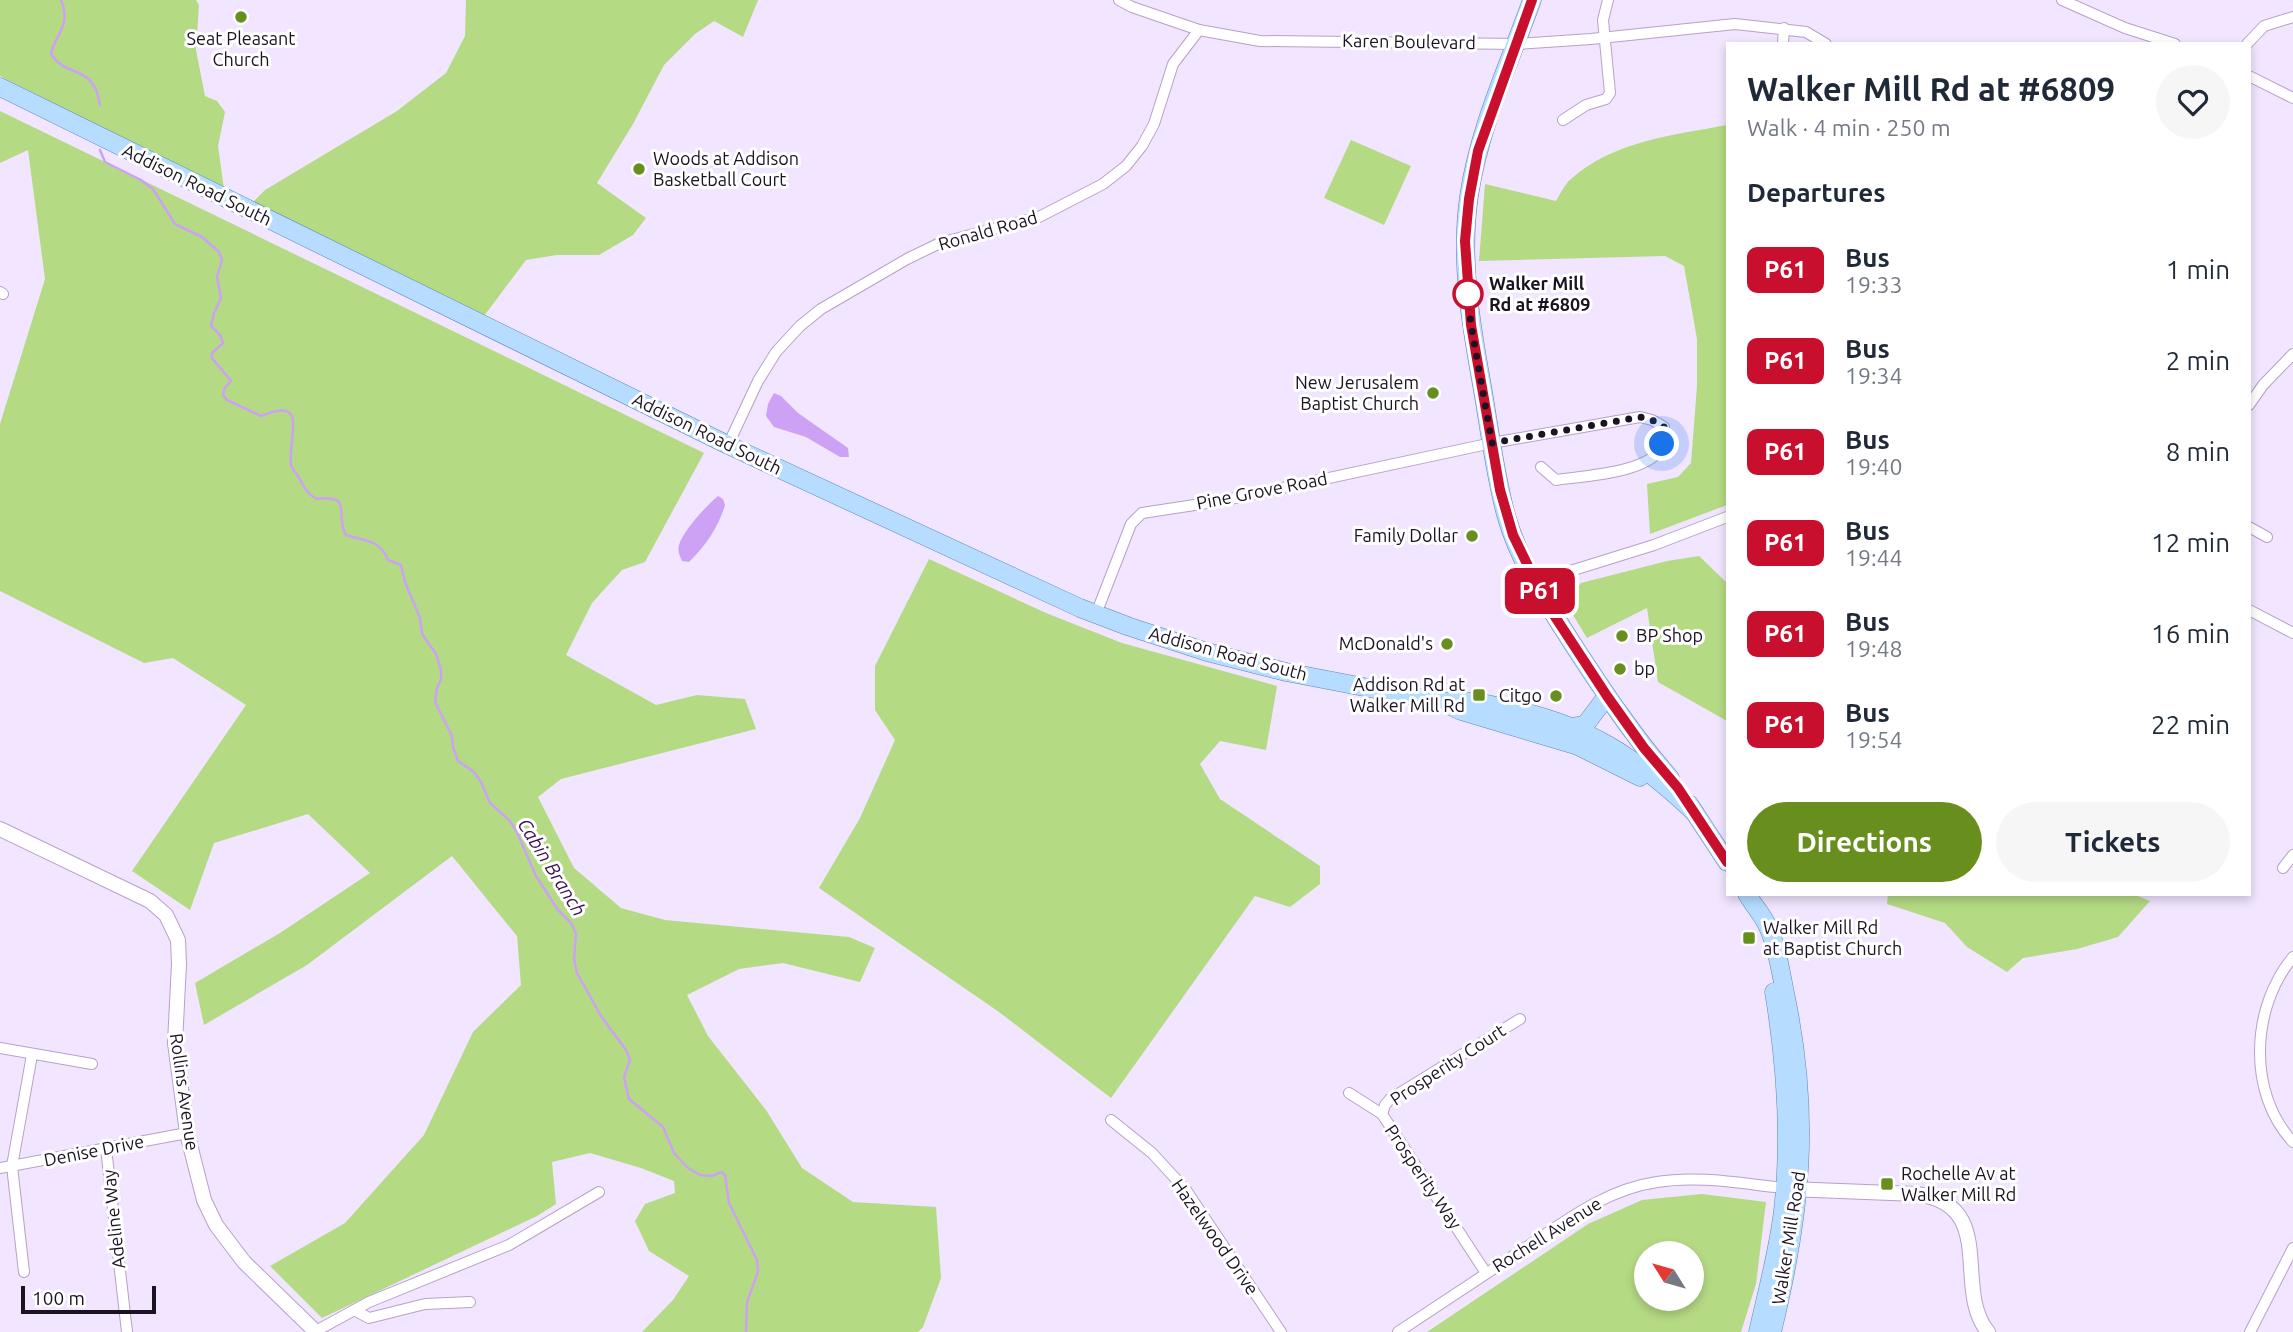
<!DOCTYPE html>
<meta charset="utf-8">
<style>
:root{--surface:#fff;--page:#f6f6f7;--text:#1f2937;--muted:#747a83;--accent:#688f1d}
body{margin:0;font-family:Ubuntu,sans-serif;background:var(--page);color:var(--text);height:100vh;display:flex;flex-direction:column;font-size:26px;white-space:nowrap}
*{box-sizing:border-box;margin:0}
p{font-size:23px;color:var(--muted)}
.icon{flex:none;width:38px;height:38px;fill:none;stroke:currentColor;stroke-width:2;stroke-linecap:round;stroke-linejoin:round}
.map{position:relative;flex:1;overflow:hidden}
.sheet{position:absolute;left:1726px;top:42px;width:525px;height:854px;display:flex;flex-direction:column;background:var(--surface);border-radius:0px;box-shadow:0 4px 10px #0003}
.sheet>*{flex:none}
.badge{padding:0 14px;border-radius:10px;font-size:24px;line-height:46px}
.needle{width:46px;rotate:307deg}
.buttons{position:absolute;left:1634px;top:1241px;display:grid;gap:14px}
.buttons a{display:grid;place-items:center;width:70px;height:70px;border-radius:50%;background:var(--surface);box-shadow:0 4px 10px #0003;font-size:35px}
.scale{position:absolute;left:21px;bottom:18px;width:135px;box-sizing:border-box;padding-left:7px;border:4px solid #1b1322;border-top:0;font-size:19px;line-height:24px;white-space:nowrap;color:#1b1322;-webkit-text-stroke:5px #fff;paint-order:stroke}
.you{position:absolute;width:35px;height:35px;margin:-18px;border:5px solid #fff;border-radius:50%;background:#1a73e8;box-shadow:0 0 0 10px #1a73e833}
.map>.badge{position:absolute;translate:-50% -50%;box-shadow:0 0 0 4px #fff}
h2{padding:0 21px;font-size:26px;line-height:63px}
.round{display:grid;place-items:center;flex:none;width:74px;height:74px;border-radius:37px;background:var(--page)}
.summary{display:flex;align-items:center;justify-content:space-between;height:119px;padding:0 21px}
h1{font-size:33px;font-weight:700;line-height:52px}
.cta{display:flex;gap:14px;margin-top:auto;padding:14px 21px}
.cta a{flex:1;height:80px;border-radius:42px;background:var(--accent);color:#fff;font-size:28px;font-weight:700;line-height:80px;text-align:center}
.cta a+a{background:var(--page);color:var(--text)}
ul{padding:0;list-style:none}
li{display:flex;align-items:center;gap:21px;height:91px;padding:0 21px}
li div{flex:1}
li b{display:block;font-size:26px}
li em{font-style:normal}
li .badge{min-width:77px;font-weight:700;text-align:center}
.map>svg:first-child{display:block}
.green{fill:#b5da84;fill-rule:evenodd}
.water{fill:#cda2f5}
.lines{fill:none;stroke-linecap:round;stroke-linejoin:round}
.stream{stroke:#cda2f5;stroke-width:2.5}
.minor-casing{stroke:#b6a1ca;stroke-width:12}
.tertiary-casing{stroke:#b6a1ca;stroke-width:16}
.primary-casing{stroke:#6186b2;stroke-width:19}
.minor{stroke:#fff;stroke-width:10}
.tertiary{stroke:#fff;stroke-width:14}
.primary{stroke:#b6dcff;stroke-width:18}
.line-casing{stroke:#fff;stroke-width:16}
.line{stroke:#c8102e;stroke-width:10}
.walk{stroke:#1b1322;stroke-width:7;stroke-dasharray:0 12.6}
.poi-dot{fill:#688f1d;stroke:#fff;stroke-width:2.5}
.stop-dot{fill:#fff;stroke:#c8102e;stroke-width:3.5}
.labels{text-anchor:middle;stroke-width:6;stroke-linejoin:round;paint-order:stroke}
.poi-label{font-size:18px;fill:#1b1322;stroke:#fff;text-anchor:start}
.street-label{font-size:18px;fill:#1b1322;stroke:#fff}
.stop-label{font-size:18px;font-weight:bold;fill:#1b1322;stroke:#fff;text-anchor:start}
.water-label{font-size:19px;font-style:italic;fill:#3b0e58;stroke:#fff}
</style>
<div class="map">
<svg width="2293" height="1332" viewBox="0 0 2293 1332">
<rect width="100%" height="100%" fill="#f1e5ff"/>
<!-- green -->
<g class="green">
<path d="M0,0H196L199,5L196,50L205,96L217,101L225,112L218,146L224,189L0,76Z"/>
<path d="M466,0H758L743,37L714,21L695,34L664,65L633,124L597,183L646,218L633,235L599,255H557L526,260L484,316L250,205L265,190L397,111L446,73L465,36Z"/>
<path d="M0,111L704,453L645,562L622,570L592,603L566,655L656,705L697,695L745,699L756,729L561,779L538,797L574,868L621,908L665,920L849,937L875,948L860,982L783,963L739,969L687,995L708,1036L766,1110L802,1168L853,1202L936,1207L941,1278L923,1327L918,1332H642L673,1300L689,1276L649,1251L635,1221L645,1204L675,1193L674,1181L641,1168L590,1153L552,1162L556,1204L537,1216L322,1318L270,1266L345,1223L424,1135L473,1032L521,985L517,936L452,856L307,965L204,1025L195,983L280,933L370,873L308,814L214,843L190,910L132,871L246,705L173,658L144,663L0,591V424L45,279L28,150L0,163Z"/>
<path d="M1727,125V505L1650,534L1647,484L1678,477L1691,463L1697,386V339L1684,266L1665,256L1479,261L1485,184L1556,201C1560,194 1565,184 1571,179C1613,141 1674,135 1727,125Z"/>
<path d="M1351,140L1411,166L1384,225L1324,198Z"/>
<path d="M1699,556L1727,583V721L1658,682L1647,608L1587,638L1565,602L1581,583L1667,561Z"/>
<path d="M929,559L1046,613L1122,643L1277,686L1266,750L1220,741L1200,764L1220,799L1320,866V884L1290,907L1255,896L1111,1098L999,1012L819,888L860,818L895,740L875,710V666Z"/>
<path d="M1888,894H2133L2150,901L2118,937L2077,949L2023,958L2007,972L1967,947L1945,923L1887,904Z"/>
<path d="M1702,1194L1766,1202L1756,1284L1741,1332H1427L1588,1224L1642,1200ZM1647,1253H1692V1298H1647Z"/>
</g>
<!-- water -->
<g class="water">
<path d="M774,393L781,396L798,413L848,448L849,457H840L806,437L774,427L766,416L768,404Z"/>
<path d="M718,496L723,499L725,505C718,528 706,545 689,562L682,561C680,556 677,551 679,545C683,531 706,506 718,496Z"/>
</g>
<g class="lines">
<!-- stream -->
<g class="stream">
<path d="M61,0C72,26 55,34 51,54C68,80 93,62 100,105"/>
<path d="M100,150L105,162L141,180L153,189L175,224L202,237L219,252L222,260L217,277L221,298L214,313L211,326L220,335L223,343L212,353V358L231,381L224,389L223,395L227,400L261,416C270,413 285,405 292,416C296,422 289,454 291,464C292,471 297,473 299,478C305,488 307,494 317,499C355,494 334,517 346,535C364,541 380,539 388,560L401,565L405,582L420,618L422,634L436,654L441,670V680L437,688L435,702L452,736L453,747L458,761L474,772L481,782L490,803L509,820L516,830L536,876L558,910L571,923L576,934L574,959L577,973L601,1016L626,1050L630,1060L624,1077L629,1099L663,1127L674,1153L688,1168L700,1175L712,1176L721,1172L725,1175L729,1203L757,1260L758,1272L747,1302L746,1332"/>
</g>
<defs>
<g id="minor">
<path d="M1119,0L1132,7L1199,30L1260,41L1517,44L1591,39L1735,24L1806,32L1826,44"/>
<path d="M2062,0L2125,28L2175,44"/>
<path d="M1783,44L1784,28"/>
<path d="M2247,44L2264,26L2293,17"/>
<path d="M2249,76L2293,98"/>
<path d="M1563,120L1586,105L1606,99L1610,93L1603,20L1608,0"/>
<path d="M0,292L3,294"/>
<path d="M2249,405L2263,385L2293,354"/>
<path d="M728,445L758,381L776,352L800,326L821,309L907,259L940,243L1039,217L1103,184L1126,166L1142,146L1154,124L1173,64L1199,30"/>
<path d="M2249,527L2267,537"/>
<path d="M1535,582L1654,545L1727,517"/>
<path d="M2249,610L2293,633"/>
<path d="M1096,614L1131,524L1142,513L1221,501L1492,443L1640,417L1652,420L1664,427C1663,432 1664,439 1663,444C1654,473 1583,476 1556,480L1541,467"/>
<path d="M2283,868L2293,855"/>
<path d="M2293,957C2251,1007 2247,1093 2293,1142"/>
<path d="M0,1048L92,1064"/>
<path d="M1349,1093L1382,1114L1486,1273"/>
<path d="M1382,1114L1385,1105L1390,1099L1520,1019"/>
<path d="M1111,1120L1152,1153L1186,1190L1281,1332"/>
<path d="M106,1148L127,1332"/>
<path d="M0,1168L187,1133"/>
<path d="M24,1272L12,1166L32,1055"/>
<path d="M354,1310L369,1318L425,1304L470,1302"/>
<path d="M316,1331L369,1302L509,1245L599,1192"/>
<path d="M1398,1332C1442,1303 1485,1274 1528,1246C1568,1219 1608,1189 1657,1182C1699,1175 1743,1184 1785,1188"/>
<path d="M2250,1332L2293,1248"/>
</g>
<g id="tertiary">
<path d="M0,829L150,901L166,915L178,940L179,964L175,1043L187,1133L204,1200L216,1225L244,1262L316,1332"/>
<path d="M1789,1189L1917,1194C1999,1205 1952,1288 1988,1332"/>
</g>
<g id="primary">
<path d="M1532,0C1509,64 1479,128 1469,196C1460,258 1470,319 1481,380C1489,424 1494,471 1506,515C1519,562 1548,605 1574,646C1604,692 1634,737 1670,778"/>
<path d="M0,87L728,445L1080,608L1130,627L1207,652L1286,672L1442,702C1466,699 1483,703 1506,708C1587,724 1636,757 1695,813"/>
<path d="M1442,702L1461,711L1578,746L1640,777"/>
<path d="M1572,727L1585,725L1607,696"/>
<path d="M1689,804L1727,862"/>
<path d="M1747,894C1752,903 1760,912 1765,921C1777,943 1781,974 1786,998C1811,1119 1801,1214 1772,1332"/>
<path d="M1758,1332C1767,1292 1778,1252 1783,1211C1791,1139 1786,1064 1774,992"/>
</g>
</defs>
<!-- minor casing -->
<use href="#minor" class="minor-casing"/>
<!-- tertiary casing -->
<use href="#tertiary" class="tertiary-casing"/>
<!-- primary casing -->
<use href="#primary" class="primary-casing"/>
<!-- minor -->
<use href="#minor" class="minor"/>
<!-- tertiary -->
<use href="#tertiary" class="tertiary"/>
<!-- primary -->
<use href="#primary" class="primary"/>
</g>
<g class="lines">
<defs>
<path id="line" d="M1532,0L1478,151L1469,199L1465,241L1471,325L1500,490L1513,535L1546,603L1607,696L1644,748L1678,788L1727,862"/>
</defs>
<!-- line casing -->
<use href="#line" class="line-casing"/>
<!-- line -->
<use href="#line" class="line"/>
<!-- walk -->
<path class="walk" d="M1468,294L1471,325L1492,443L1640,417L1652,420L1664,427L1662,444"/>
</g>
<!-- markers -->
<g class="poi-dot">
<circle cx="241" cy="17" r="7"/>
<circle cx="639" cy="169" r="7"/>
<circle cx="1433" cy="393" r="7"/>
<circle cx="1472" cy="536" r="7"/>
<circle cx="1622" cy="636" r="7"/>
<circle cx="1447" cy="644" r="7"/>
<circle cx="1620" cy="669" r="7"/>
<rect x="1472" y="688" width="14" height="14" rx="3.5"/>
<circle cx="1556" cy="696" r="7"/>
<rect x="1742" y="931" width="14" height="14" rx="3.5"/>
<rect x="1880" y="1177" width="14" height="14" rx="3.5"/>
</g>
<circle class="stop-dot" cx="1468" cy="294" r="14"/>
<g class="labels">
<!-- poi labels -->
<g class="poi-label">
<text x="241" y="45" text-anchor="middle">Seat Pleasant<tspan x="241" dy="21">Church</tspan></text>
<text x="653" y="165">Woods at Addison<tspan x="653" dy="21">Basketball Court</tspan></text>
<text x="1419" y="389" text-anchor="end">New Jerusalem<tspan x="1419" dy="21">Baptist Church</tspan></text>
<text x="1458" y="542" text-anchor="end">Family Dollar</text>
<text x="1636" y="642">BP Shop</text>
<text x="1433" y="650" text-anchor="end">McDonald's</text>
<text x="1634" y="675">bp</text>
<text x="1465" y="691" text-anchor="end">Addison Rd at<tspan x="1465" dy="21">Walker Mill Rd</tspan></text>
<text x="1542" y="702" text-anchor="end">Citgo</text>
<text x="1763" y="934">Walker Mill Rd<tspan x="1763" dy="21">at Baptist Church</tspan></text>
<text x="1901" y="1180">Rochelle Av at<tspan x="1901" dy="21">Walker Mill Rd</tspan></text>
</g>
<!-- street labels -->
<g class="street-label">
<text transform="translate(1409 42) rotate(1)" y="6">Karen Boulevard</text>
<text transform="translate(197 185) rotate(26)" y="6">Addison Road South</text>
<text transform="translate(988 231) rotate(-16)" y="6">Ronald Road</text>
<text transform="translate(707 434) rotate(26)" y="6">Addison Road South</text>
<text transform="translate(1262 491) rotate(-11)" y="6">Pine Grove Road</text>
<text transform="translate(1228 654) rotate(15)" y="6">Addison Road South</text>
<text transform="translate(1448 1065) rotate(-33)" y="6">Prosperity Court</text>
<text transform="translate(184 1092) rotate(82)" y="6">Rollins Avenue</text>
<text transform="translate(94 1151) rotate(-11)" y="6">Denise Drive</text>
<text transform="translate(1423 1177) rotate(56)" y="6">Prosperity Way</text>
<text transform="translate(114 1219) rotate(-96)" y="6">Adeline Way</text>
<text transform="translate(1547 1235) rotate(-32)" y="6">Rochell Avenue</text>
<text transform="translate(1215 1237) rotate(55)" y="6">Hazelwood Drive</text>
<text transform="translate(1789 1238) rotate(-81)" y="6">Walker Mill Road</text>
</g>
<!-- stop labels -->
<g class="stop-label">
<text x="1489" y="290">Walker Mill<tspan x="1489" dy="21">Rd at #6809</tspan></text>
</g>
<!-- water labels -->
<g class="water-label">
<text transform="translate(552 867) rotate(58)" y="7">Cabin Branch</text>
</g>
</g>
</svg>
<div class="buttons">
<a><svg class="needle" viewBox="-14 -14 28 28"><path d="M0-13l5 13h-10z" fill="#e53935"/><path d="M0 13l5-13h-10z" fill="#747a83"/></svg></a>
</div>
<div class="scale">100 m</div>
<div class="you" style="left:1662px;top:444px"></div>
<b class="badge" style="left:1540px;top:591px;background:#c8102e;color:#fff">P61</b>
<section class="sheet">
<div class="summary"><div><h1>Walker Mill Rd at #6809</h1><p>Walk · 4 min · 250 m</p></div><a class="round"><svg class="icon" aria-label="heart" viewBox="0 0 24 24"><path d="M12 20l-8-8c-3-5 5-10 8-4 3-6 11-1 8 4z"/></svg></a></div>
<h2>Departures</h2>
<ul>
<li><span class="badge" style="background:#c8102e;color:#fff">P61</span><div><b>Bus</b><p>19:33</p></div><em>1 min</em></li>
<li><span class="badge" style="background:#c8102e;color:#fff">P61</span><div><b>Bus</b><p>19:34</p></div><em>2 min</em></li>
<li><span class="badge" style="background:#c8102e;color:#fff">P61</span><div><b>Bus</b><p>19:40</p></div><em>8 min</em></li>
<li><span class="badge" style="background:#c8102e;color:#fff">P61</span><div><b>Bus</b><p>19:44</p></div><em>12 min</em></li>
<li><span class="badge" style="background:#c8102e;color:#fff">P61</span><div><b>Bus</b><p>19:48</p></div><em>16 min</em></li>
<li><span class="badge" style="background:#c8102e;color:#fff">P61</span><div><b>Bus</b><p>19:54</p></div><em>22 min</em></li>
</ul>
<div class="cta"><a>Directions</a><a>Tickets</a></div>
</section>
</div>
